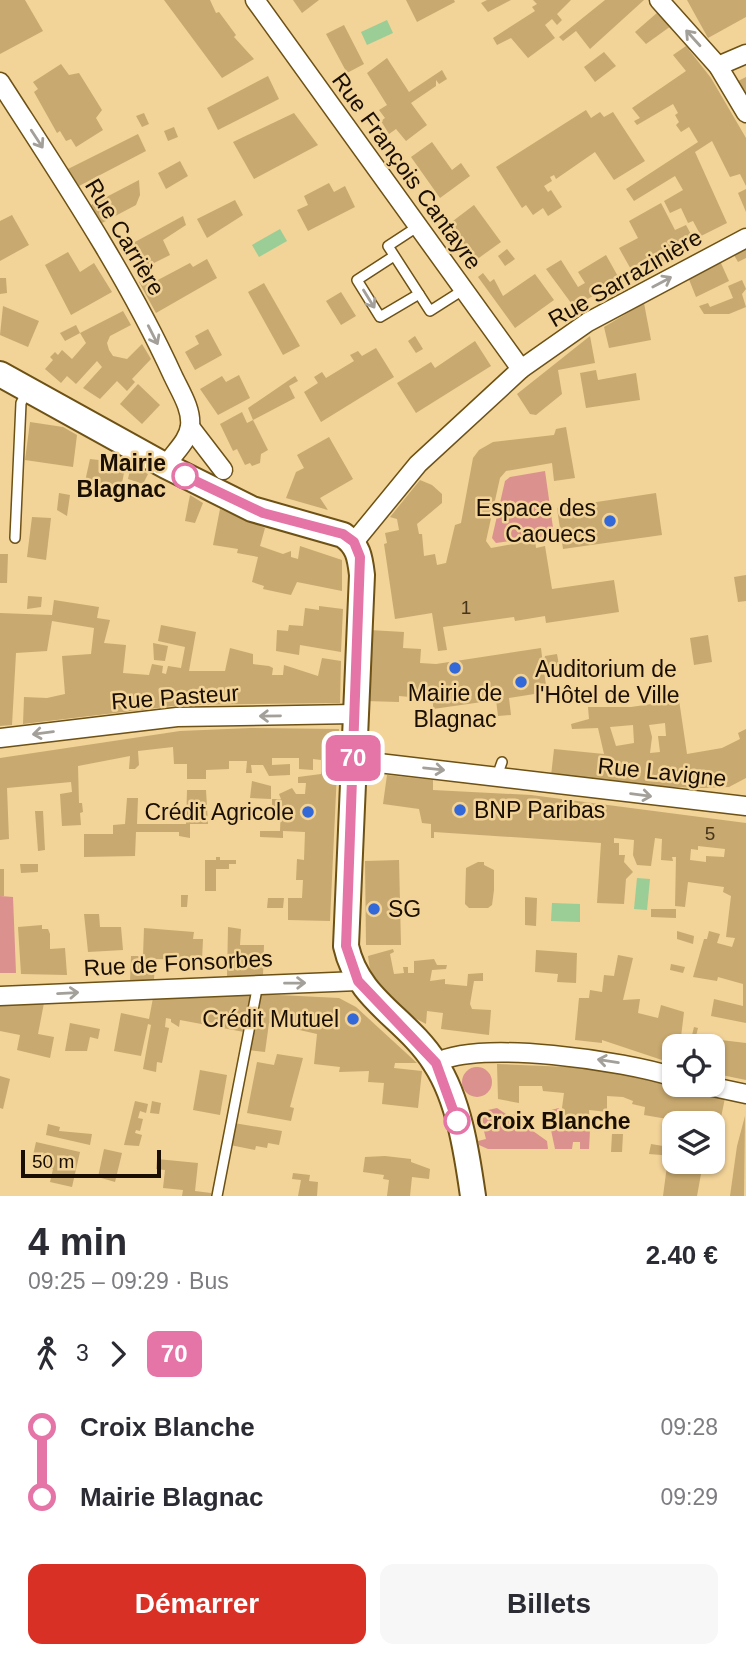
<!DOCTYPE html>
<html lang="fr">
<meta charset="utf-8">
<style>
:root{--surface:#fff;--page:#f7f7f7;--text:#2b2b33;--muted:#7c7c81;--accent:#d93025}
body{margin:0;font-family:Helvetica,sans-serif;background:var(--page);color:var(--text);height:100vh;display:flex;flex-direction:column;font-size:26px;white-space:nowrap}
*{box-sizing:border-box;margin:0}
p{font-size:23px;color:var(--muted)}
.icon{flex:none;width:38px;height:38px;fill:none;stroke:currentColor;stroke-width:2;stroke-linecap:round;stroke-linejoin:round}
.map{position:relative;height:1196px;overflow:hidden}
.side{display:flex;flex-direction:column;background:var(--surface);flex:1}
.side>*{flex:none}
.badge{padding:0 14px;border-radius:10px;font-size:24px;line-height:46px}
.fabs{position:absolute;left:662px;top:1034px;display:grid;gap:14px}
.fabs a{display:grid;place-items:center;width:63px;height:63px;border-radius:14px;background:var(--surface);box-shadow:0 2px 5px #0004;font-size:35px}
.scale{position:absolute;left:21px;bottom:18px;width:140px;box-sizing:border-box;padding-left:7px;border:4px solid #1a0e00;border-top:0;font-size:19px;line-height:24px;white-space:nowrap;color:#1a0e00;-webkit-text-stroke:5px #f2d398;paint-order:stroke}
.map>.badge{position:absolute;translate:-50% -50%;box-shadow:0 0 0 4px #fff}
.legs{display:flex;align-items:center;gap:10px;height:77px;padding:0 28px;font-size:23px}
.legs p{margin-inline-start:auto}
.headline{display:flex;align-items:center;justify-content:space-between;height:119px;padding:0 28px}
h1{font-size:38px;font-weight:600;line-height:52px}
.primary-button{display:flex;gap:14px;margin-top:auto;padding:14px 28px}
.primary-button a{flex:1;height:80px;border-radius:14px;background:var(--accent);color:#fff;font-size:28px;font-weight:600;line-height:80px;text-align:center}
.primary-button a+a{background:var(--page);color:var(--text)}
ul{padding:0 28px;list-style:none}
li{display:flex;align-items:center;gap:24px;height:70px;font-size:26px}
li i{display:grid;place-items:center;width:10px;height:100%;margin:0 9px;background:currentColor}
li i::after{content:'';width:18px;height:18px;margin:-9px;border:5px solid;border-radius:50%;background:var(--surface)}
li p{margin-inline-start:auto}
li:first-child i{background:linear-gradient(#0000 50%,currentColor 0)}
li:last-child i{background:linear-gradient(currentColor 50%,#0000 0)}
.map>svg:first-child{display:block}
.green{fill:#db918e}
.water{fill:#9bcd96}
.building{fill:#c8a96f;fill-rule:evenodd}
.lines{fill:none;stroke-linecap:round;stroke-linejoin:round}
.service-casing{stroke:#6d5115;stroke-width:12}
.minor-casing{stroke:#6d5115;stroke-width:21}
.secondary-casing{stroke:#6d5115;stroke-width:28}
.service{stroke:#fff;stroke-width:9}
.minor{stroke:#fff;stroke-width:18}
.secondary{stroke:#fff;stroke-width:24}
.oneway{stroke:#a39f99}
.line-1-casing{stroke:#fff;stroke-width:16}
.line-1{stroke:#e675a7;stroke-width:10}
.stop-1-dot{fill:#fff;stroke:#e675a7;stroke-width:3.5}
.poi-dot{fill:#3268d7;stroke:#f2d398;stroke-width:2.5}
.labels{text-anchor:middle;stroke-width:5;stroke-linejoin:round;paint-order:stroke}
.number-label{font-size:19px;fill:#46351c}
.street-label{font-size:23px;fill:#1a0e00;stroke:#f2d398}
.stop-label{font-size:23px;font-weight:bold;fill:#1a0e00;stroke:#f2d398;text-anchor:end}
.poi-label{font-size:23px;fill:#1a0e00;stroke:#f2d398;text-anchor:end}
</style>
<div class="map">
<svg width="746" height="1196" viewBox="0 0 746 1196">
<rect width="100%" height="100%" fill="#f2d398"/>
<!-- green -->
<g class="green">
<path d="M545,471L554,535L496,543L492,538L505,481L510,477Z"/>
<path d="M0,896L13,897L16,973H0Z"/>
<circle cx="477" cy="1082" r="15"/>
<path d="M497,1108L506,1114L517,1115L519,1121L547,1141L548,1149H488L479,1145L478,1141L486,1139L479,1112Z"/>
<path d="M559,1108L561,1118L566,1117L577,1127L590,1130L589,1149H580V1142H573L572,1149H555L547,1111Z"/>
</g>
<!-- water -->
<g class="water">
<path d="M387,20L393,33L367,45L361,32Z"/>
<path d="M280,229L287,241L259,257L252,245Z"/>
<path d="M637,878L650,879L647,910L634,909Z"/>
<path d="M552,903L580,904V922L551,921Z"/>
</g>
<!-- building -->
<g class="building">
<path d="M0,0H25L43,31L0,54Z"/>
<path d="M164,0H210L216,13L219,12L236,35L234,37L254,59L222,78Z"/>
<path d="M293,0H319L302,13Z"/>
<path d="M406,0H454L455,2L417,22Z"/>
<path d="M487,0H511L488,12L481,3Z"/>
<path d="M533,0H571L557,14L562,20L557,25L552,19L545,25L555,38L528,58L511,38L497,45L493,38L535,11L532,7L537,4Z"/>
<path d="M605,0H644L590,49L576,31L563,41L559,37Z"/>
<path d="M687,0H746V17L708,38Z"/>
<path d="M658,12L671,26L646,44L635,32Z"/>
<path d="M344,25L364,64L347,73L326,34Z"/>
<path d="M686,46L711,78L746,138V186L740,174L730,177L712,141L695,152L727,223L701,236L693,221L688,223L681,208L670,213L664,201L683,190L675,176L634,201L626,189L698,142L689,127L681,132L676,125L679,122L675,115L678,113L673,104L637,125L634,121L640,118L632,108L686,71L673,55Z"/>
<path d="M604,52L616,66L595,82L584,67Z"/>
<path d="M387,58L409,92L442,70L447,79L439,84L436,80V86L411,103L427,125L406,141L396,129L389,134L381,121L385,118L379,110L387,105L367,73Z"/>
<path d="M61,64L69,75L79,73L102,110L96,118L103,130L76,147L71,139L66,141L60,131L57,133L34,92L38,89L33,82Z"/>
<path d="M268,76L279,99L218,130L207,108Z"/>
<path d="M746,77V96L738,81Z"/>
<path d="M586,110L591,118L600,112L604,117L613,112L645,161L614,180L595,152L556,179L554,175L550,177L552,181L544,186L548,192L551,190L562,207L548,216L543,208L533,215L526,205L522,208L496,167Z"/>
<path d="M144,113L149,124L142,127L136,116Z"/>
<path d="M294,113L318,145L254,179L233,142Z"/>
<path d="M174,127L178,137L168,141L164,131Z"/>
<path d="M138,134L146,151L79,186L68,169Z"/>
<path d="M432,142L452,170L461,163L470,176L440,198L411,157Z"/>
<path d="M180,161L188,176L166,189L158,173Z"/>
<path d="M139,180L140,195L136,205L102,223L91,205Z"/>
<path d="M329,183L334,192L345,186L355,207L308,231L297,210L308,205L304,196Z"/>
<path d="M746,189V212L738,193Z"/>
<path d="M235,200L243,215L207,238L197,219Z"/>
<path d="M661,203L675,230L686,225L694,240L666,255L668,259L655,266L653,262L633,273L619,248L638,238L629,221Z"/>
<path d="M474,205L501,242L476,260L449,224Z"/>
<path d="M12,215L29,245L0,261V221Z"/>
<path d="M183,216L186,225L163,240L170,255L146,267L133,243Z"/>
<path d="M746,248V258L738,262L734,255Z"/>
<path d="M507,249L515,259L505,266L498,256Z"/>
<path d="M68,252L80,272L94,263L112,292L71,315L45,265Z"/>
<path d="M606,255L620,280L574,307L546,269L561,260L578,287L585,283L578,272Z"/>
<path d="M207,259L217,278L156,313L139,282L152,275L156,281L190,263L193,267Z"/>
<path d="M720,261L729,281L696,297L688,277Z"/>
<path d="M483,273L490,282L494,279L503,296L535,274L554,300L515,328L478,277Z"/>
<path d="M0,278H6L7,293L0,294Z"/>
<path d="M742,280L746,289L742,294L746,307L729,314H704L699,306L708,303L710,307L733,298L728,286Z"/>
<path d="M264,283L300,346L283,355L248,292Z"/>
<path d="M341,292L356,316L341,325L326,301Z"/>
<path d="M644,303L651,340L609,348L604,327Z"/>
<path d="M3,306L39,321L28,347L0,335Z"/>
<path d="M123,311L131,325L110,336L107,343L109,350L113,356L127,359L142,344L151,359L132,379L135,382L127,391L117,381L100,399L83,388L102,367L97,361L76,384L67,376L61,383L45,369L53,360L50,357L55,352L58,355L62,350L72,359L86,343L80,333Z"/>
<path d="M76,325L80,333L65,341L60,333Z"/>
<path d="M208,329L222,355L195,370L185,352L199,344L195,336Z"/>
<path d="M415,336L423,349L416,353L408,341Z"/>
<path d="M590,336L595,363L558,370L562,394L536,415L530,414L517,394Z"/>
<path d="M475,341L491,366L416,413L397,383L431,362L435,368Z"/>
<path d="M376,348L394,377L321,422L304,392L318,383L314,377L322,372L326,378L354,361L350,355L358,351L362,356Z"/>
<path d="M596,370L598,380L636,373L640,400L586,408L580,373Z"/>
<path d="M239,375L250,398L218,415L200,389L222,376L226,382Z"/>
<path d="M295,376L298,381L289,386L295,398L253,420L248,408Z"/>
<path d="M138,384L160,405L142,424L120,404Z"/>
<path d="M242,412L247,423L253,420L268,450L261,454L260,463L252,466L250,463L245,465L237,449L233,451L220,424Z"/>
<path d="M30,422L63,427L77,435L73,467L25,460Z"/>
<path d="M566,427L575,478L554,481L552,463L506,471L500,478L486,541L491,548L535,540L536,548L545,546L552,589L614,580L619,612L546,623L545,616L515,621L514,617L443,627L447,650L438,651L432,613L395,619L384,544L387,543L385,533L399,530L397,519L390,517L420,480L432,485L442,494V503L417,524L419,534H422L424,556L435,554L437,565L446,563L455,525L461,523L473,458L479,450L493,442L554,435L556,429Z"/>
<path d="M329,437L353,479L320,498L328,510L286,498L296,472L304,468L297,455Z"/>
<path d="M90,459L126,463L120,493L84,486Z"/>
<path d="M131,465L148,474L143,484L128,479Z"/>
<path d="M59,493L70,495L67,516L57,510Z"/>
<path d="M656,493L662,535L563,549L557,508Z"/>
<path d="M190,495L203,503L195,523L185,521Z"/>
<path d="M220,509L265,528L260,546L283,554L291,551V557L298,559L300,546L342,560V591L297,582L291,595L263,589L264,586L252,582L258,557L237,553L238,549L213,545Z"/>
<path d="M32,517L51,518L46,560L27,557Z"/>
<path d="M0,554H8L7,583H0Z"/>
<path d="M746,575V601L738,602L734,577Z"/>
<path d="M28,596L42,597L41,607L27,609Z"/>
<path d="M54,600L99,607L97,618L110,620L104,643L126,645L123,673L149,675L152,664L163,666L162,673L166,674L168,666L181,668L185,647L158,641L161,625L196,632L189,671H225L230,648L253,654V664L269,666L273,668L272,675H283L284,665L318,676L322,658L341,661L340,703L182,705L23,724L24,697L47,698L65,694L62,656L91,654L94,628L52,621L47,651L16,653L12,725L0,726V613L52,615Z"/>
<path d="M319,606L343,609L341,652L300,645L299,655L276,651L277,630L288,631L289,625L303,626L305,608L319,610Z"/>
<path d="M369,630L404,632L403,648L421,649L420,663L436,664L541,648L543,665L545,656L557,654L559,665L544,671L547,692L509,698L511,715L498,716L496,700L433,709V699L399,696V702L366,701Z"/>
<path d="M708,635L712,662L694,665L690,638Z"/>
<path d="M153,643L168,646L165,661L154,660Z"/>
<path d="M679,700L687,754L722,748L740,739L738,733L746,729V778L729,787L702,788L641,786L551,776L554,749L604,754L598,728L572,729L571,724L589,719L588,707H631ZM665,723L666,736H658L660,752L650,753L652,737L649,725ZM633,725L634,743L616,746L610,727Z"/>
<path d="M251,728L339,729L330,921L288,920V898H302L303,880H296L297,859L304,860L305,832L283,831V838L260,837V831H280L281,807L272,806V799H281L279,794L292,788L296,794H305L306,783H298V777L321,774V760L313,759V770L299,769V758H272V765L290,764V775L269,776L263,765H251L252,773H246L247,761H229V769L206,770V779H187V764H174L173,747L138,751L139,765L135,769H129L130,756L78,766L79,803H82L83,812L80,813L81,825L62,826L60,794L72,792L71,782L7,788L9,839L0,840V758L180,731Z"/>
<path d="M387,775L433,780V790L531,795L746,823V1023L711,1016L714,999L743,1006V984L718,977L717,981L693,977L704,939H707L709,931L720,934L717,943L732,947L735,938L726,937L731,896L723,892L724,887L688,882L685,907L675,906L676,857H672L673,861L661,860L662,839L655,838L651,866L637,865L633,855L634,840L614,838V843H619V855H625L624,862L633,872L626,879L624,904L597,903L601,843L434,832V838H431V824L422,823L419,809L383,804ZM698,846L725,849L724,857L706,856V862L690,860L691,849L698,850Z"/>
<path d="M252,781L271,786V799L250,798Z"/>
<path d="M187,790H206L208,824H190V838L179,836V832H136L135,856L84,857V834H113V825L125,824L127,798H138L137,824H186Z"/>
<path d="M35,811H43L45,850L38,851Z"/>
<path d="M216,857H220V860H236V864H229V869H216V891H205V860H216Z"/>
<path d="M399,860L401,945H366L365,861Z"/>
<path d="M478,862H484V865L494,870V890L492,905L488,908H469L465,904L466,868Z"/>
<path d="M20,864H38V872L21,873Z"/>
<rect x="0" y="869" width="4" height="27"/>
<path d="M181,895H188L187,907H181Z"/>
<path d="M525,897L537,898L536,926L525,925Z"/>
<path d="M268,898H284L283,908H267Z"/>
<path d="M651,909H676V918L651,917Z"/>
<path d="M84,914H99L100,927H121L123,950L88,952Z"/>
<path d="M42,925V929H48L50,934V949L65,948L67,975L21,974L18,927Z"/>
<path d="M228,927L241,929L240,945H264L263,976L227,977Z"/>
<path d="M144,928L194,932L193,939H203L202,960L155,959L154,980L130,981L131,956H143Z"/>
<path d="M677,931L694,936L693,944L677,939Z"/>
<path d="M393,949L394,952L390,954L394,974L404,973L403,967H408V973H414V961L434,959L437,965H447L446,969L432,970L430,981L445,979V984L467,986L468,974L483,973V981H474L470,1004L472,1009L491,1010L489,1035L441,1029L443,1013L427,1011L426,1024L409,1015L379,987L370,970L368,956Z"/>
<path d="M536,950L577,953L576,983L557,982L558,974L535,972Z"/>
<path d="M618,955L633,958L623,1000L640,999L638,1013L658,1018L661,1005L684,1012L681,1037L691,1039L694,1027L698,1028L695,1040L720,1045L721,1040L746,1043V1080L712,1073V1046H674V1064L602,1040V1043L575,1040L579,998H589L590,990L602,992L604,975L614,976Z"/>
<path d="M671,964L685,967L683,973L670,970Z"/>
<path d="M259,994L339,998L356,1007L417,1063H395L394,1068L422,1071L418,1108L382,1104L384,1083L368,1082L369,1071L339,1072L340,1067L314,1064L317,1034L269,1023L265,1052L249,1050Z"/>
<path d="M251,995L244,1032L180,1020L179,1027L171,1022V1019L166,1018L165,1027L169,1028L162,1063L157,1062L156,1072L143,1069L151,1025L148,1024L141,1056L114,1051L121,1013L149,1019L153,998Z"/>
<path d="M44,1003L38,1034L54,1037L50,1058L17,1050L20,1035L0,1031V1006Z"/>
<path d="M70,1023L100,1029L98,1039L90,1037L87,1051H65Z"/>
<path d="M277,1054L303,1058L290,1107L294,1108L291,1121L247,1113L257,1062L274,1065Z"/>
<path d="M497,1064L593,1068L725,1098L718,1132L712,1131V1124L683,1122L674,1113L673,1120L644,1115L645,1107L632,1104L633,1101L623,1097L607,1096V1112L589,1110L590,1130L577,1127L567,1119L562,1108L564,1093L543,1091L542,1086H519V1103L498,1099Z"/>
<path d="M200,1070L227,1075L220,1115L193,1110Z"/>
<path d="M0,1076L10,1079L3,1109L0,1108Z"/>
<path d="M135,1101L148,1104L146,1113L140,1111L138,1118L143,1119L140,1131L136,1130L135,1133L142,1135L139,1146L124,1145Z"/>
<path d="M152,1101L161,1103L159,1114L150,1113Z"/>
<path d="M745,1116L744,1196H730L737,1146Z"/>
<path d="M234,1123L282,1131L279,1145L268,1143L267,1148L256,1146L255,1150L230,1145Z"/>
<path d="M48,1124L60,1127L59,1131L92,1134L90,1145L46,1135Z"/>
<path d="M612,1134H623L622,1152H611Z"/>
<path d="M36,1142L80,1152L72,1187L50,1182L53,1169L31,1164Z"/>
<path d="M651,1144L669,1147L674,1156L649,1154Z"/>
<path d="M104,1149L122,1153L115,1182L98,1177Z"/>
<path d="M385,1156L411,1159V1162L430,1169L429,1179L412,1177L410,1196H387L389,1180L383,1179L384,1175L363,1172L365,1157Z"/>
<path d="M668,1158L674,1159V1162L703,1163L697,1196H663Z"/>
<path d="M157,1159L198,1163L195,1191L211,1193V1196H182L183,1190L163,1188L165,1170L156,1169Z"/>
<path d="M293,1173L310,1175L309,1181L318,1182L317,1196H298L301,1180L292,1179Z"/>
</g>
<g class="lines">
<defs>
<g id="service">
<path d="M417,227L388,246L430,311L463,290"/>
<path d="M394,256L357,280L380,317L419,294"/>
<path d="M15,538L21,403L27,391"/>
<path d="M497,776L502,762"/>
<path d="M217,1196L258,984"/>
</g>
<g id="minor">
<path d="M255,0L521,369"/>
<path d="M659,0L718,66L746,113"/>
<path d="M718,66L746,54"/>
<path d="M0,82C61,177 126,273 173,376C180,391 192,409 190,426C188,442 173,453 166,466"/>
<path d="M190,427L223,470"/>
<path d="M354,542L418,464L521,369L588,322L746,238"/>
<path d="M0,738L177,717L354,714"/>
<path d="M353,760L746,806"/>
<path d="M0,996L358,981"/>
<path d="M436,1063C479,1039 625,1061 674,1077"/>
<path d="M704,1085L746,1094"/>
</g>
<path id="secondary" d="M0,374L166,466L252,509L343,535C358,545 360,557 362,575L346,946C358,1001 407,1018 435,1063C459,1099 467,1154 473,1196"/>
</defs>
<!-- service casing -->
<use href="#service" class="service-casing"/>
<!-- minor casing -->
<use href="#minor" class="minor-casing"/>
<!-- secondary casing -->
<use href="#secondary" class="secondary-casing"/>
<!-- service -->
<use href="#service" class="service"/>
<!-- minor -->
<use href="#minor" class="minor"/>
<!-- secondary -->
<use href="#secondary" class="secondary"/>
</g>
<!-- one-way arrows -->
<defs><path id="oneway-shaft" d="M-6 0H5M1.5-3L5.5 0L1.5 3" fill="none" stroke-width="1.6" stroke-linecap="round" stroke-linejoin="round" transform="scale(1.75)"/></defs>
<g class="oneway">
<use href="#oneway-shaft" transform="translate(693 38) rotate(-132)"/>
<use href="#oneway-shaft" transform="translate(37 139) rotate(57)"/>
<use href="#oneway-shaft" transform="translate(662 282) rotate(-28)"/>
<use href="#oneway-shaft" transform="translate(369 299) rotate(58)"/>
<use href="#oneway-shaft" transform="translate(153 335) rotate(63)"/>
<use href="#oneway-shaft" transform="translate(270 716) rotate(179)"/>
<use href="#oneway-shaft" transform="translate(43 733) rotate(173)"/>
<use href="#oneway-shaft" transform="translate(434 769) rotate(6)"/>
<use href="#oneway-shaft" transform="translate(641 795) rotate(7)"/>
<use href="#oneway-shaft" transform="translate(295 983) rotate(-1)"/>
<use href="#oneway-shaft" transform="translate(68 993) rotate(-3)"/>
<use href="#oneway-shaft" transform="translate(608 1061) rotate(-171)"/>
</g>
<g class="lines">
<defs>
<path id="line-1" d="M185,476L263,513L343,534L354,542L360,557L346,946L358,981L436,1063L457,1121"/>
</defs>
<!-- line-1 casing -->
<use href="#line-1" class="line-1-casing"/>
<!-- line-1 -->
<use href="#line-1" class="line-1"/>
</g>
<!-- markers -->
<g class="stop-1-dot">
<circle cx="185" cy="476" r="12"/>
<circle cx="457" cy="1121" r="12"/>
</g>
<g class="poi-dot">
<circle cx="610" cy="521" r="7"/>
<circle cx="455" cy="668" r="7"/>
<circle cx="521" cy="682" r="7"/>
<circle cx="460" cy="810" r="7"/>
<circle cx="308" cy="812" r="7"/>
<circle cx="374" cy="909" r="7"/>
<circle cx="353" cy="1019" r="7"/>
</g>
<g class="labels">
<!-- number labels -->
<g class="number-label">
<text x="466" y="614">1</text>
<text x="710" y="840">5</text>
</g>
<!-- street labels -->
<g class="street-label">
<text transform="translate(407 171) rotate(54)" y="8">Rue François Cantayre</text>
<text transform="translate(125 237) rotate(59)" y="8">Rue Carrière</text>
<text transform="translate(625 278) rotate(-30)" y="8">Rue Sarrazinière</text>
<text transform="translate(175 697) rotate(-4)" y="8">Rue Pasteur</text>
<text transform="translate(662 772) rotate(6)" y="8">Rue Lavigne</text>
<text transform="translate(178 963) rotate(-3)" y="8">Rue de Fonsorbes</text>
</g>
<!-- stop labels -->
<g class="stop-label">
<text x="166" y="471">Mairie<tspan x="166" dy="26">Blagnac</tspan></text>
<text x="476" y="1129" text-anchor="start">Croix Blanche</text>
</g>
<!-- poi labels -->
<g class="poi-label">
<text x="596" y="516">Espace des<tspan x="596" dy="26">Caouecs</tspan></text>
<text x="535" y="677" text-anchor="start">Auditorium de<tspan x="535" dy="26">l'Hôtel de Ville</tspan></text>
<text x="455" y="701" text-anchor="middle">Mairie de<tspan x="455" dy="26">Blagnac</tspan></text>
<text x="474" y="818" text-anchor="start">BNP Paribas</text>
<text x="294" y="820">Crédit Agricole</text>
<text x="388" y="917" text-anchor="start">SG</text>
<text x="339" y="1027">Crédit Mutuel</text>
</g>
</g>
</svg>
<div class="fabs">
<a><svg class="icon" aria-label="locate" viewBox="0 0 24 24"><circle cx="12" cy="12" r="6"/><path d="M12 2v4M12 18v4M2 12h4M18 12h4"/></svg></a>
<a><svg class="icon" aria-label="layers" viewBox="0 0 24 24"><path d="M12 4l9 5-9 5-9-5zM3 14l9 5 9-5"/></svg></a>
</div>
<div class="scale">50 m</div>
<b class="badge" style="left:353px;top:758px;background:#e675a7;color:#fff">70</b>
</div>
<section class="side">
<div class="headline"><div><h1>4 min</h1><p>09:25 – 09:29 · Bus</p></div><b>2.40 €</b></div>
<div class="legs"><svg class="icon" aria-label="walk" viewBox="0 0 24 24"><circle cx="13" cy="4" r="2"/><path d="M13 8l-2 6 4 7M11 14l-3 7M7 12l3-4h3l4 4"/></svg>3<svg class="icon" aria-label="forward" viewBox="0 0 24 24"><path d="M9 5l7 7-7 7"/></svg><b class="badge" style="background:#e675a7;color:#fff">70</b></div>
<ul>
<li><i style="color:#e675a7"></i><b>Croix Blanche</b><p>09:28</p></li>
<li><i style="color:#e675a7"></i><b>Mairie Blagnac</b><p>09:29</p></li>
</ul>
<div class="primary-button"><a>Démarrer</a><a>Billets</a></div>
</section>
